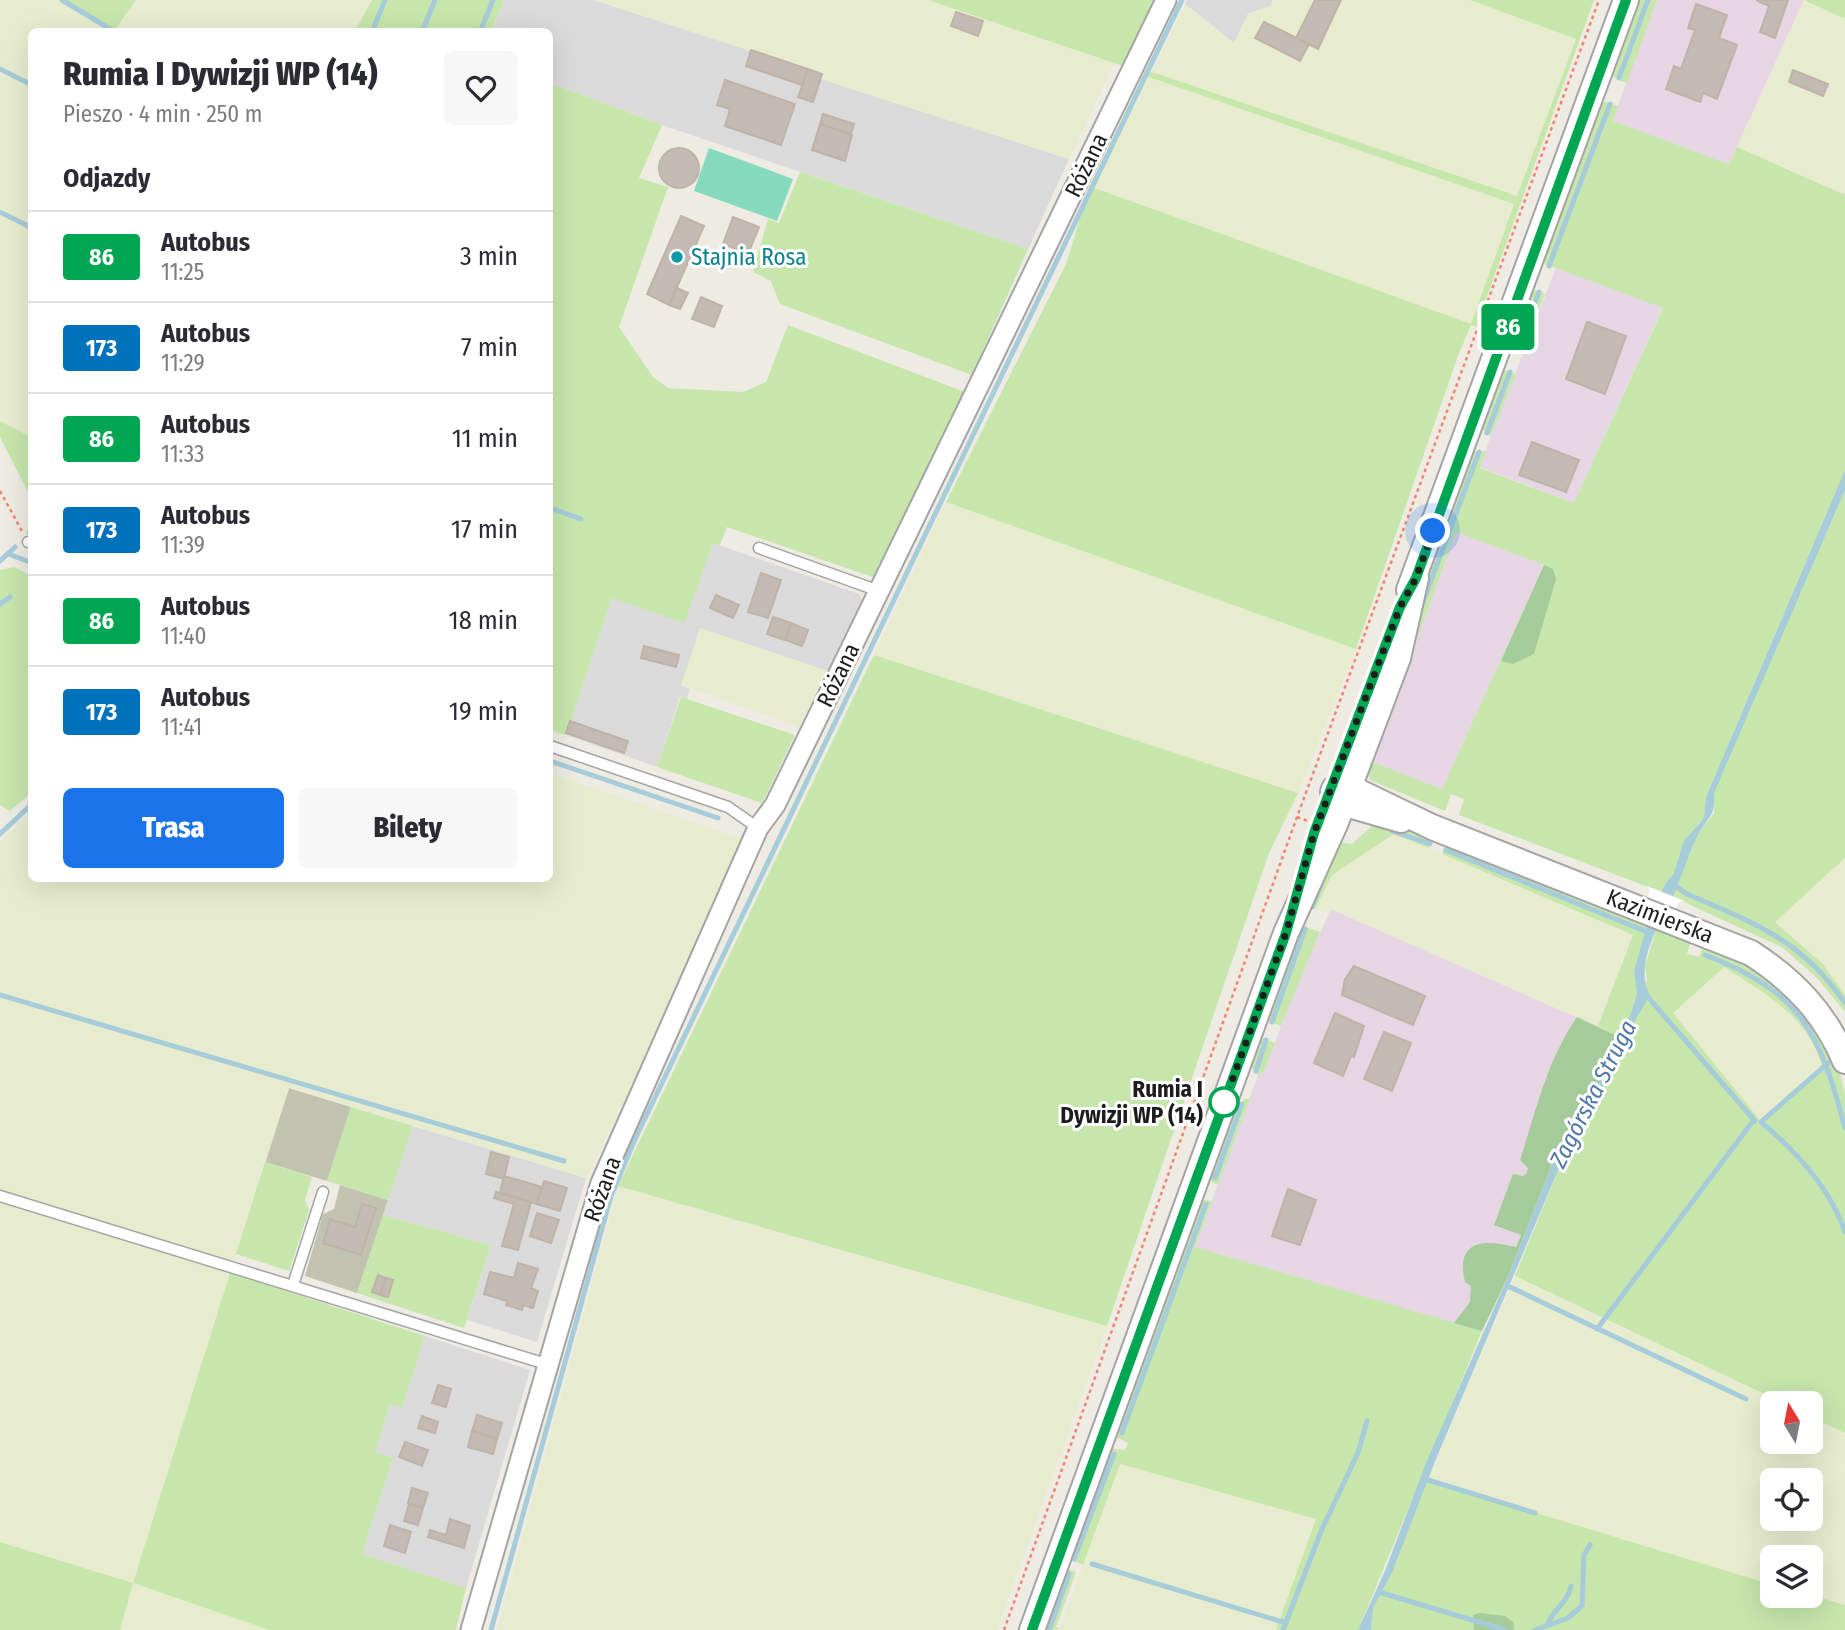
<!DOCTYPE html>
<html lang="pl">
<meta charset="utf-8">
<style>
:root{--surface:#fff;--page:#f7f7f7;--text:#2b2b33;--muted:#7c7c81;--line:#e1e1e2;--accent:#1a73e8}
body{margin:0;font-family:"Fira Sans Condensed",sans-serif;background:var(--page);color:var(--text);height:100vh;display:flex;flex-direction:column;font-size:26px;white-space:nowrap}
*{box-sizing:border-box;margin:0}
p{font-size:23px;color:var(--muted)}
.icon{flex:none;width:38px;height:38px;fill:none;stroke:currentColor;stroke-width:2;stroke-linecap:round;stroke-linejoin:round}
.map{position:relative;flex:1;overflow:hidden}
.drawer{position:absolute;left:28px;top:28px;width:525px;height:854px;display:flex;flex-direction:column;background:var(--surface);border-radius:10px;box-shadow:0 7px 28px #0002}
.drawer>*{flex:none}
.badge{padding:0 14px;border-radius:5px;font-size:24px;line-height:46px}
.needle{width:46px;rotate:350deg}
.buttons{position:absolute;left:1760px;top:1391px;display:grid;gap:14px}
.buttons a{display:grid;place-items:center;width:63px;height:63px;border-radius:10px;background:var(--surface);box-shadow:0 7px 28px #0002;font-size:35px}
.you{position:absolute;width:35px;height:35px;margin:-18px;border:5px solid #fff;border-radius:50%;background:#1a73e8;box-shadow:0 0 0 10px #1a73e833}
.map>.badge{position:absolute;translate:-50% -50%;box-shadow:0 0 0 4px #fff}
h2{padding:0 35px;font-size:26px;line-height:63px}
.round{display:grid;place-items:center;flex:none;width:74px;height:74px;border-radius:10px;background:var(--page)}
.headline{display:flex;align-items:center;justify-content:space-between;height:119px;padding:0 35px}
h1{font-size:33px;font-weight:800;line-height:52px}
.cta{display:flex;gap:14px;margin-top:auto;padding:14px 35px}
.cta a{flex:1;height:80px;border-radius:10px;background:var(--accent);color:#fff;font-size:28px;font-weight:800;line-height:80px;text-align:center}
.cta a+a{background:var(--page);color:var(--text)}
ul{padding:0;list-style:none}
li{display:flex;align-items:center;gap:21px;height:91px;padding:0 35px;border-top:2px solid var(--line)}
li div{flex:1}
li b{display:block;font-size:26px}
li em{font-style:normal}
li .badge{min-width:77px;font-weight:700;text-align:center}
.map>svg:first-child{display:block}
.residential{fill:#dbdada}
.industrial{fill:#e6d6e3}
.construction{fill:#c1c2af}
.farmland{fill:#e8eccf;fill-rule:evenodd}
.grass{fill:#c6e6ac;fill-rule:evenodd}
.forest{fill:#a6cb9a}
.pitch{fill:#85d9bc}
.water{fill:#a6cbd9}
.pier{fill:#fff}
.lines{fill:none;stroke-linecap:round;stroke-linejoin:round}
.stream{stroke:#a6cbd9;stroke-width:5}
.building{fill:#c2bab3;stroke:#bfb2a7;stroke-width:2}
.service-casing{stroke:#a4a4a4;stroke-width:13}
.minor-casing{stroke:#a4a4a4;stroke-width:23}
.tertiary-casing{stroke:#a4a4a4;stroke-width:28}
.path{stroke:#f28370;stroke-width:2.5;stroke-dasharray:3.5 3.5;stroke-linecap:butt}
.service{stroke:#fff;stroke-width:10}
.minor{stroke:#fff;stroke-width:19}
.tertiary{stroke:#fff;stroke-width:24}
.line-casing{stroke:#fff;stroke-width:16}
.line{stroke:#00a651;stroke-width:10}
.walk{stroke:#1d1d1d;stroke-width:7;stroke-dasharray:0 12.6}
.culture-dot{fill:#0f9aa8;stroke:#fff;stroke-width:2.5}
.stop-dot{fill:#fff;stroke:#00a651;stroke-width:3.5}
.labels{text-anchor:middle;stroke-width:6;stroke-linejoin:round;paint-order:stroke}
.street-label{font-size:23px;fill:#1d1d1d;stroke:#fff}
.culture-label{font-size:23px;fill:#0d838f;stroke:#fff;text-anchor:start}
.stop-label{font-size:23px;font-weight:bold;fill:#1d1d1d;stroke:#fff;text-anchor:end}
.water-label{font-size:24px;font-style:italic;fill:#4f77a7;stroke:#fff}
</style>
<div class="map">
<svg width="1845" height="1630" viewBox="0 0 1845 1630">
<rect width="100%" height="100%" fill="#eeebe3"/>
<!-- residential -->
<g class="residential">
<path d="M504,0H594L822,74L821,79L1069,159L1028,249L662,125L550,83V32H491Z"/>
<path d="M1187,0H1273L1270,6L1248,14L1234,43L1185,4Z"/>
<path d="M713,543L859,594L862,600L827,671L700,628L682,686L690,689L687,699L680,697L657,767L566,735L612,598Z"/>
<path d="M413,1126L586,1178L537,1342L467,1320L491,1245L383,1215Z"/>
<path d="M425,1336L530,1370L466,1588L362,1554L393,1458L375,1452L390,1405L402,1408Z"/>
</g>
<!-- industrial -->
<g class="industrial">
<path d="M1657,0H1804L1729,164L1612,121Z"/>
<path d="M1556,268L1663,307L1574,503L1479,467Z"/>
<path d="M1456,531L1544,565L1442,789L1372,762Z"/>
<path d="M1331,909L1608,1031L1480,1331L1195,1247L1258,1075L1264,1072L1296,986Z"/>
</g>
<!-- construction -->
<g class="construction">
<path d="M289,1088L351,1107L327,1181L265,1162Z"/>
<path d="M340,1185L388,1200L357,1293L305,1276L323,1214L334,1209Z"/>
</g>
<!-- farmland -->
<g class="farmland">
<path d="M0,0H62L114,31L136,0H372L355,31L32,32L31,437L0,421Z"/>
<path d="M594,0H928L1115,63L1069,159L821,79L822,74Z"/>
<path d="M1273,0H1470L1576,39L1517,196L1152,72L1185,4L1234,43L1248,14L1270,6Z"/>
<path d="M1804,0L1845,19V195L1737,147Z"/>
<path d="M1143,75L1514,204L1471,325L1089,186Z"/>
<path d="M946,502L1356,649L1298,793L874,655Z"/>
<path d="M700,628L827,671L800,727L681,685Z"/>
<path d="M550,773L742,839L663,1021L586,1178L289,1088L133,1583L269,1630H120L132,1583L0,1542V841L31,813L32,878H550Z"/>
<path d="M1395,834L1633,935L1598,1026L1331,909L1329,913L1315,909L1332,875Z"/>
<path d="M1845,858V995L1823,964L1774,922Z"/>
<path d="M1724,967L1784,1005L1818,1049L1823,1068L1760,1121L1673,1013Z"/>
<path d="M618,1186L1107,1326L997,1630H497Z"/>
<path d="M1515,1276L1783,1403L1773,1404V1442H1811V1417L1845,1433V1606L1811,1596V1558H1773V1586L1428,1480ZM1773,1480H1811V1519H1773Z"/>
<path d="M1119,1464L1317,1519L1276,1630H1060Z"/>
</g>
<!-- grass -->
<g class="grass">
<path d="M59,0H136L114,31Z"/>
<path d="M372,0H504L491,31H355Z"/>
<path d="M928,0H1155L1123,66Z"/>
<path d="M1470,0H1594L1476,327L1471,325L1458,356L1356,649L946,502L1067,262L1089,186L1471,324L1514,204L1143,75L1152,72L1517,196L1576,39Z"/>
<path d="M1635,0H1657L1627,83L1616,79L1610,72Z"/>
<path d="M1804,0H1845V19Z"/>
<path d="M550,83L662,125L639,178L668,187L619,327L653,377L668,388L743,392L766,382L788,325L965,392L873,577L727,527L720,545L713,543L684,623L612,598L566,735L550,730Z"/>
<path d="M1606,102L1618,106L1613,121L1729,164L1737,147L1845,195V470L1706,797L1704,819L1697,825L1674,873L1661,892L1459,815L1464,799L1451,794L1445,811L1370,780C1362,759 1381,733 1389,714L1373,762L1442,789L1544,565L1456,532L1397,694L1426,576L1471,452L1486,451L1480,468L1574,503L1663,308L1542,263L1598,104Z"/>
<path d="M800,172L1028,249L972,375L780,304L771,281L753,272L768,219L779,223Z"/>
<path d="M1534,290L1545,294L1525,345L1513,338L1531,291Z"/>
<path d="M1505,370L1516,374L1491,436L1480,428Z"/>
<path d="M0,421L31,437V498L0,437Z"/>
<path d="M1845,490V858L1775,922L1823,964L1845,995V1012L1816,977L1783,948L1671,896L1700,830L1714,813L1713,793Z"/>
<path d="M14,567L31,576L32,792L10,811L0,805V570Z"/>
<path d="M874,655L1298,793L1269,853L1107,1326L618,1186Z"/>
<path d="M681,697L795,735L762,803L657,767Z"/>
<path d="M1375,823H1388L1432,836L1428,848L1394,834L1332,875L1315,909L1310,908L1335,842L1352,844Z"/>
<path d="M1447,842L1648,924L1634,971L1637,994L1630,1016L1617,1036L1598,1026L1633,935L1442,854Z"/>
<path d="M1303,926L1320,932L1281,1026L1268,1021L1265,1015Z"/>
<path d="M1657,927L1692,938L1687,954L1699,957L1703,946L1745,961L1806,1011L1839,1070L1845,1093V1433L1811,1417V1404L1783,1403L1515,1276L1562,1161L1607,1083L1608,1073L1647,981L1645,966ZM1724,967C1766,994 1808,1016 1823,1068L1760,1120L1673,1013Z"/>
<path d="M1262,1038L1275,1043L1264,1072L1258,1075L1249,1064Z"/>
<path d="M1245,1099H1250L1218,1185L1211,1181L1209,1173L1231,1111Z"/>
<path d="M351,1107L413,1126L388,1200L327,1181Z"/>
<path d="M265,1162L312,1177L305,1200L309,1210L289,1271L236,1254Z"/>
<path d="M1198,1199L1212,1201L1195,1247L1482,1331L1358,1630H1276L1316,1519L1120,1464L1083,1565L1067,1559L1109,1448L1125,1450L1128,1443L1114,1436Z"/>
<path d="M383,1215L491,1245L464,1328L357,1293Z"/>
<path d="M230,1273L425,1336L402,1408L390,1405L375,1452L393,1458L362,1554L466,1588L456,1630H269L133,1583L120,1630H0V1542L133,1583Z"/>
<path d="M1428,1480L1773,1585V1596L1811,1595L1845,1605V1630H1371L1373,1608L1392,1573Z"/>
<path d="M1063,1567L1076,1572L1056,1627L1061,1629L1040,1630Z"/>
</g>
<!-- forest -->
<g class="forest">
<path d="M1544,565L1553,569L1556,579L1534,654L1513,664L1501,661Z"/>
<path d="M1577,1017L1617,1036L1593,1090L1555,1157L1507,1279L1482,1331L1454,1323L1470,1302L1471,1286L1465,1282C1455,1239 1484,1239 1516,1247L1521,1235L1494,1225L1513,1174L1523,1176L1527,1173L1528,1168L1520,1160C1537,1108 1546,1063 1577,1017Z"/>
<path d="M1480,1613L1505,1616L1513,1622L1514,1630H1474L1473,1615Z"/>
</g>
<!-- pitch -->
<path class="pitch" d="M709,148L793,179L777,221L694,191Z"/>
<!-- water -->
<path class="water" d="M1845,470V490L1714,793C1715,817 1710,814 1700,831C1692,845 1683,872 1677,887C1663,919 1627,970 1655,1002L1652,1005L1647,1000L1616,1053L1601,1094L1562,1161L1436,1459L1392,1573L1373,1608L1371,1630H1358L1385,1571L1428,1458L1507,1279L1555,1157L1593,1090L1614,1040L1630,1016L1637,994L1634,971L1647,925L1664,886L1674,873L1684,841L1704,818L1706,797Z"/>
<!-- pier -->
<path class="pier" d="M1647,886L1685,901L1679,902L1668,928L1640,918L1650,890Z"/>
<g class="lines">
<!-- stream -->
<g class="stream">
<path d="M62,0L115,32"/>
<path d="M372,32L385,0"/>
<path d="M422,32L435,0"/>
<path d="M480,32L493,0"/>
<path d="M0,69L32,85"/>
<path d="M1619,78L1648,0"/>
<path d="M0,212L32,228"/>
<path d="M1549,266L1610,104"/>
<path d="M1520,344L1539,292"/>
<path d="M1487,433L1510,372"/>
<path d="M550,508L581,519"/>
<path d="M29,532L32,529"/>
<path d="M9,554L32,563"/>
<path d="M0,561L15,547"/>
<path d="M0,604L10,597"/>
<path d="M1421,607L1479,452"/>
<path d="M550,761L718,818"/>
<path d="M1392,831L1430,844"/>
<path d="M0,834L32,804"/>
<path d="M1446,850L1645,931"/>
<path d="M1677,887L1687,894C1754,923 1801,939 1845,1003"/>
<path d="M1312,907L1321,884"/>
<path d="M1705,955C1802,992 1820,1033 1845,1128"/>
<path d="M0,995L564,1161"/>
<path d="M1653,1003L1755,1121"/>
<path d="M1272,1022L1305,929"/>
<path d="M1828,1063L1761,1122C1797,1152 1830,1188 1845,1232"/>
<path d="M1256,1071L1266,1040"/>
<path d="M1215,1178L1242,1104"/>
<path d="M1510,1287L1746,1399"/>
<path d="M1597,1329L1753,1121"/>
<path d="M1122,1433L1206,1204"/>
<path d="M1428,1480L1535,1513"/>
<path d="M1074,1559L1114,1454"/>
<path d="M1092,1564L1286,1623"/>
<path d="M1382,1593L1505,1630"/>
<path d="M1548,1624C1553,1609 1568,1603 1571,1586"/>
<path d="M491,1630L611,1196L636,1137L1182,0"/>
<path d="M1049,1630L1069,1574"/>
<path d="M1283,1630L1322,1529L1358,1453L1367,1421"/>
<path d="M1535,1630L1568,1618L1582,1606L1584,1555L1590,1545"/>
</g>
</g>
<!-- building -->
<g class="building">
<path d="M1315,0H1341L1318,49L1296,38Z"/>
<path d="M1788,0L1775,38L1760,32L1769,6L1756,0Z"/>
<path d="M1696,4L1727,15L1719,38L1737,45L1717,99L1703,93L1700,102L1666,89L1674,66L1681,69L1695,30L1688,28Z"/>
<path d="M956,12L983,21L978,36L951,26Z"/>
<path d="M1264,22L1309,44L1300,61L1255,38Z"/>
<path d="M751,50L808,69L802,85L746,66Z"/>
<path d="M808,69L822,74L813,102L798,97Z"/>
<path d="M1793,70L1828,84L1823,96L1789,82Z"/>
<path d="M725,80L795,104L781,145L725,126L730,109L717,105Z"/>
<path d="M823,114L854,124L851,134L820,124Z"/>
<path d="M820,124L852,135L845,161L812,150Z"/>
<circle cx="679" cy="168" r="20"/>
<path d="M681,216L704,226L669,305L647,294Z"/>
<path d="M733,217L759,227L748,254L723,244Z"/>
<path d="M677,288L688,293L680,309L669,305Z"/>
<path d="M701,297L722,306L714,327L692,319Z"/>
<path d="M1587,322L1626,336L1605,394L1566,379Z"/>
<path d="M1532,442L1579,460L1566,492L1519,475Z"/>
<path d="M761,573L781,580L768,618L748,612Z"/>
<path d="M716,595L739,605L733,618L710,608Z"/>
<path d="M773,617L791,623L785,640L767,634Z"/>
<path d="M791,623L808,630L802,646L785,640Z"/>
<path d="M644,646L679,655L676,667L641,658Z"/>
<path d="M570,721L628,741L624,753L566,733Z"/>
<path d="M1354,966L1425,996L1413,1025L1342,995L1345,979Z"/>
<path d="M1335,1013L1364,1026L1354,1057L1351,1056L1343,1076L1314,1063Z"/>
<path d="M1384,1032L1411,1043L1392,1091L1364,1079Z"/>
<path d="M491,1152L509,1157L504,1179L486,1174Z"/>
<path d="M504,1176L542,1187L537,1204L500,1193Z"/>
<path d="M544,1181L567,1188L560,1211L537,1204Z"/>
<path d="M1288,1189L1316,1200L1300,1245L1272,1236Z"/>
<path d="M496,1192L531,1202L518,1250L502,1246L514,1204L494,1198Z"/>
<path d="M362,1204L376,1208L361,1255L323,1243L330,1219L355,1227Z"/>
<path d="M537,1213L559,1220L551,1243L530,1236Z"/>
<path d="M518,1263L538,1269L531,1288L538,1291L533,1308L523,1305L522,1310L506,1305L507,1301L484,1294L490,1272L514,1278Z"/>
<path d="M378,1275L386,1278L380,1295L372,1292Z"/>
<path d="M386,1278L393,1280L388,1297L380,1295Z"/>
<path d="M438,1385L451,1389L446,1407L432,1403Z"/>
<path d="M477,1415L502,1423L497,1439L472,1431Z"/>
<path d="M422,1416L438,1422L435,1433L418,1428Z"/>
<path d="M472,1431L497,1439L493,1454L468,1447Z"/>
<path d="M405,1442L428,1450L422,1466L399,1457Z"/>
<path d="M412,1488L428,1493L423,1508L408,1503Z"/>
<path d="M409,1504L423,1508L418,1525L404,1521Z"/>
<path d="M450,1519L470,1526L464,1548L428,1537L430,1530L446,1535Z"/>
<path d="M390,1525L411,1532L405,1553L384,1546Z"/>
</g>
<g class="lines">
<defs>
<g id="service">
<path d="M28,542L32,543"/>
<path d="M759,548L879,591"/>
<path d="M550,746L728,807L758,828"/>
<path d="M0,1196L546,1364"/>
<path d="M293,1285L323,1192"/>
</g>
<path id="minor" d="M471,1630L601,1183L758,828L775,805L1166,0"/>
<g id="tertiary">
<path d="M1409,590L1626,0"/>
<path d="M1334,789L1349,787L1432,827L1751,953C1794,981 1825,1013 1845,1061"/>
<path d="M1333,792L1342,803L1401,820"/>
<path d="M1032,1630L1286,933L1336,822L1398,658L1416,578"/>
</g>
</defs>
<!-- service casing -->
<use href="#service" class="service-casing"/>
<!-- minor casing -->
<use href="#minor" class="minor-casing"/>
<!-- tertiary casing -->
<use href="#tertiary" class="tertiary-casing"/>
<!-- path -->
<g class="path">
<path d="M0,491L22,531"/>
<path d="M1297,817L1314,823"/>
<path d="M1004,1630L1297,817L1599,0"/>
</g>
<!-- service -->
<use href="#service" class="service"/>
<!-- minor -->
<use href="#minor" class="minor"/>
<!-- tertiary -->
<use href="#tertiary" class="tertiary"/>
</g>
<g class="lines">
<defs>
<path id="line" d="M1032,1630L1286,933L1314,833L1400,607L1416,578L1626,0"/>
</defs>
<!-- line casing -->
<use href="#line" class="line-casing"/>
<!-- line -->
<use href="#line" class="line"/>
<!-- walk -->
<path class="walk" d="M1224,1102L1222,1108L1286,933L1314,833L1400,607L1416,578L1433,531"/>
</g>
<!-- markers -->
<circle class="culture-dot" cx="677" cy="257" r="7"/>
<circle class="stop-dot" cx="1224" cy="1102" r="14"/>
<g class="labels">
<!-- street labels -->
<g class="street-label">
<text transform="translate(1086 165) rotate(-64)" y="8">Różana</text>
<text transform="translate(838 675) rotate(-64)" y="8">Różana</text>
<text transform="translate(1660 916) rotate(21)" y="8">Kazimierska</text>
<text transform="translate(602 1189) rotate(-70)" y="8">Różana</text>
</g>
<!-- culture labels -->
<g class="culture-label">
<text x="691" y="265">Stajnia Rosa</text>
</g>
<!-- stop labels -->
<g class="stop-label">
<text x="1203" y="1097">Rumia I<tspan x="1203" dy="26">Dywizji WP (14)</tspan></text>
</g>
<!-- water labels -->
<g class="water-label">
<text transform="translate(1593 1094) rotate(-63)" y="8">Zagórska Struga</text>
</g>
</g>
</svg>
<div class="buttons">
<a><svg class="needle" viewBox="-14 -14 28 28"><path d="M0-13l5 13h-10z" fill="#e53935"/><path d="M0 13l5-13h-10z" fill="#7c7c81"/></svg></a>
<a><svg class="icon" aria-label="locate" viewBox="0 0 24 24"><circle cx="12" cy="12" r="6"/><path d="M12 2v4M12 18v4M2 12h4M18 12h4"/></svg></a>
<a><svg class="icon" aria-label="layers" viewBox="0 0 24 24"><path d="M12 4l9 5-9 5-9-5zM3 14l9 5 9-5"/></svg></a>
</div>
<div class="you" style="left:1433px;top:531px"></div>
<b class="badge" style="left:1508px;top:327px;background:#00a651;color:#fff">86</b>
<section class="drawer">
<div class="headline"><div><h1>Rumia I Dywizji WP (14)</h1><p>Pieszo · 4 min · 250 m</p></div><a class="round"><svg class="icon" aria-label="heart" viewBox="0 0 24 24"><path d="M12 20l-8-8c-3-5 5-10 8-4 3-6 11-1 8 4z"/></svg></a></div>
<h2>Odjazdy</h2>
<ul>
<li><span class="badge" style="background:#00a651;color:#fff">86</span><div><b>Autobus</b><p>11:25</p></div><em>3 min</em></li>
<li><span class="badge" style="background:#0072bc;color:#fff">173</span><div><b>Autobus</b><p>11:29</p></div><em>7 min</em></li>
<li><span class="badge" style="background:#00a651;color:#fff">86</span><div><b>Autobus</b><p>11:33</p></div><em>11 min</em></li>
<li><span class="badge" style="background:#0072bc;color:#fff">173</span><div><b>Autobus</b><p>11:39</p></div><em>17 min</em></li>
<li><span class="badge" style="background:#00a651;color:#fff">86</span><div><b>Autobus</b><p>11:40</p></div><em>18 min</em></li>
<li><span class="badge" style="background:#0072bc;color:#fff">173</span><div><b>Autobus</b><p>11:41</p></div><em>19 min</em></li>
</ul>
<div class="cta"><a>Trasa</a><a>Bilety</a></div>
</section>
</div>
